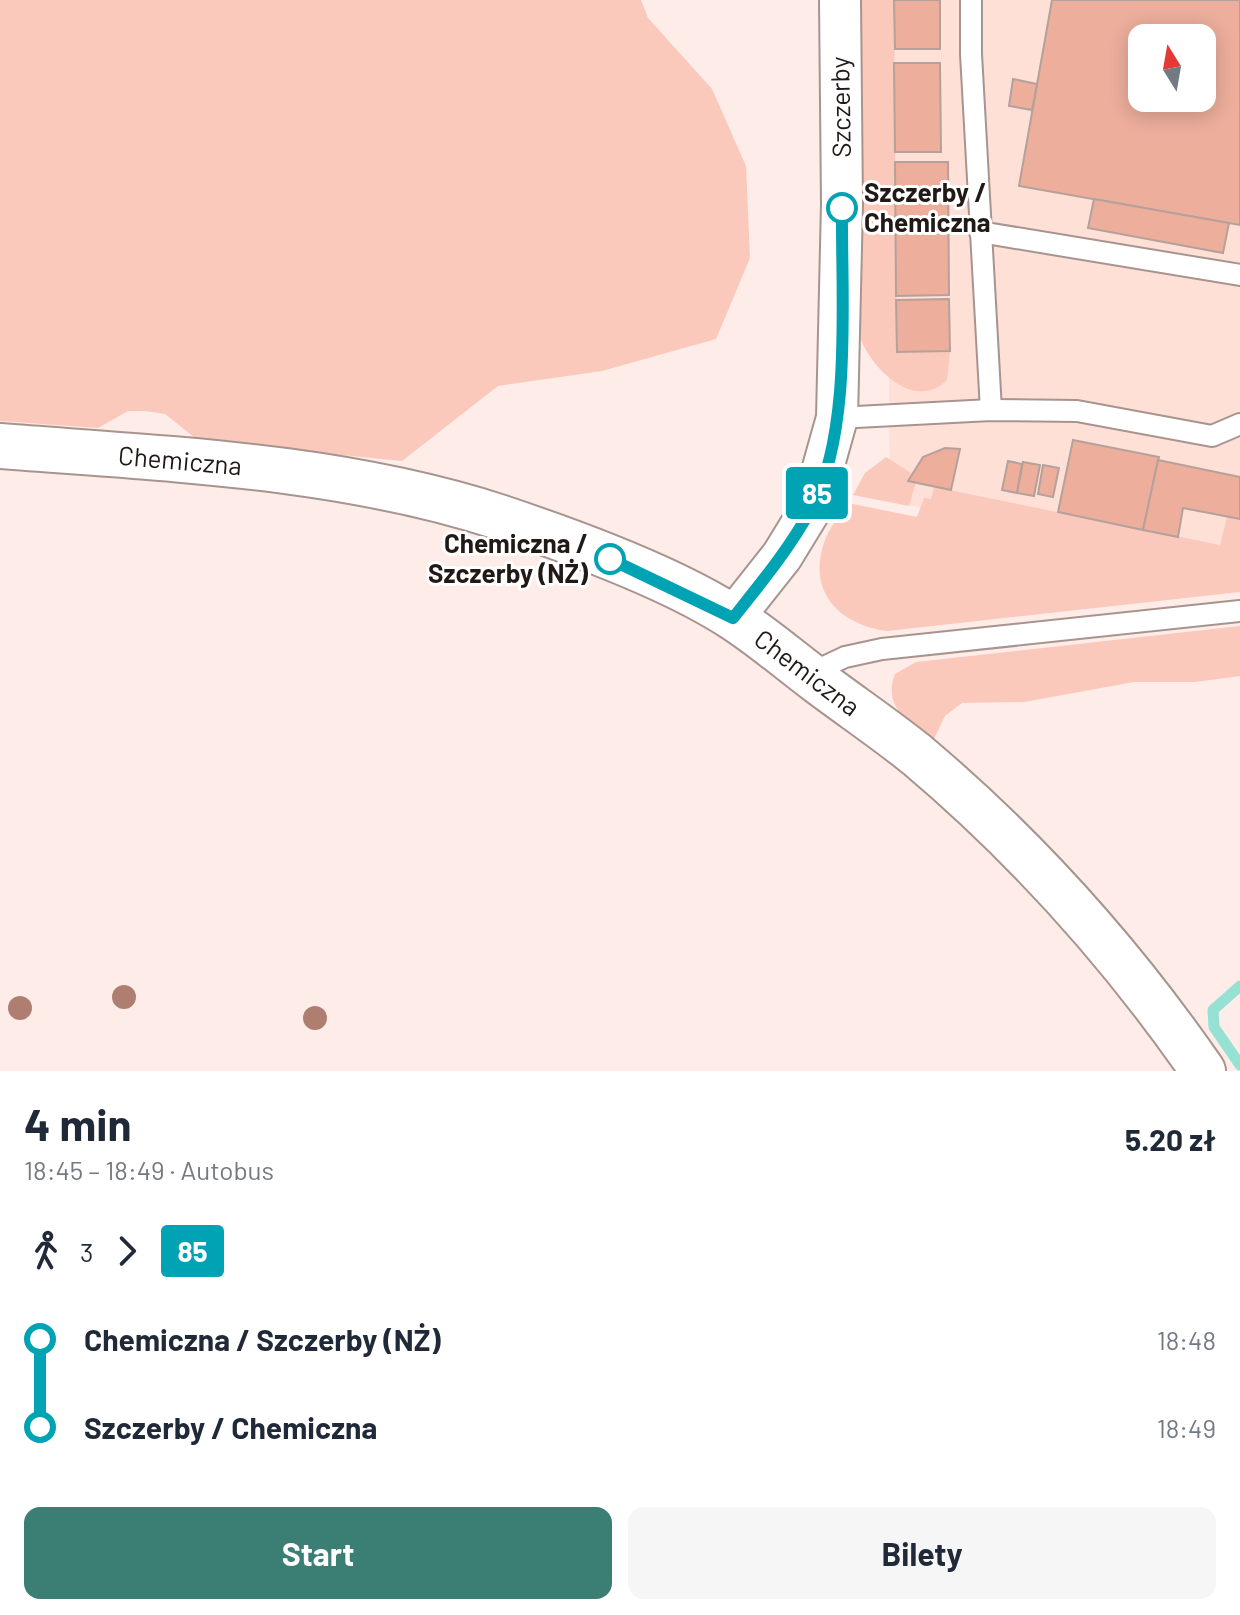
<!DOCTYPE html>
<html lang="pl">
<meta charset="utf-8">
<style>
:root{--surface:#fff;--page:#f6f6f7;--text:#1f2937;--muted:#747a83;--accent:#3b7f74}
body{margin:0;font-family:Barlow,sans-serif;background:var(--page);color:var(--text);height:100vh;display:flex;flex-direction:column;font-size:30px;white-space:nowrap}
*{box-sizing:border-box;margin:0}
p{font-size:26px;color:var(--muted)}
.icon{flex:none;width:44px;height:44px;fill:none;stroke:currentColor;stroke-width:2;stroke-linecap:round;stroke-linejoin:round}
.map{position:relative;height:1071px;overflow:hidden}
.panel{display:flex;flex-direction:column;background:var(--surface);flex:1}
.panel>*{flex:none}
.badge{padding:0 16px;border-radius:6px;font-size:28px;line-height:52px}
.needle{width:52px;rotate:349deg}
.tools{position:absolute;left:1128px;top:24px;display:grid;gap:16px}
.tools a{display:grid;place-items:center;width:88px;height:88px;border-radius:16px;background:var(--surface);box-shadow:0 4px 20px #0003;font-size:40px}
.map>.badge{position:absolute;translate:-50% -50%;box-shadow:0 0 0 4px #fff}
.legs{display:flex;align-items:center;gap:12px;height:88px;padding:0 24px;font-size:26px}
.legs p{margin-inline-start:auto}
.headline{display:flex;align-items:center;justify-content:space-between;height:136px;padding:0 24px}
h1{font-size:44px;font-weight:700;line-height:60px}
.primary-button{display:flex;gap:16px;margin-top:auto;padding:16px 24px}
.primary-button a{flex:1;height:92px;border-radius:16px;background:var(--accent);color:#fff;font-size:32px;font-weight:700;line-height:92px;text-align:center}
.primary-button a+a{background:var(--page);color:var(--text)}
ul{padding:0 24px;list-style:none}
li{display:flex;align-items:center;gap:28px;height:88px;font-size:30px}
li i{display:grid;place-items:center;width:12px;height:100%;margin:0 10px;background:currentColor}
li i::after{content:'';width:20px;height:20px;margin:-10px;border:6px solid;border-radius:50%;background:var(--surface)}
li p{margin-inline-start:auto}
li:first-child i{background:linear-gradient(#0000 50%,currentColor 0)}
li:last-child i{background:linear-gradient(currentColor 50%,#0000 0)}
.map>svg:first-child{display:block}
.built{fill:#fee0d7;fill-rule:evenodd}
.green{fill:#fbc9bb}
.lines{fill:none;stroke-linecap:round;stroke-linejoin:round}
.stream{stroke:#95e1d3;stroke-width:11}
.building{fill:#edae9c;stroke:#b5a19c;stroke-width:2;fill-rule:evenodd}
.lane-casing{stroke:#a8948e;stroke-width:24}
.street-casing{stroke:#a8948e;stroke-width:44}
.secondary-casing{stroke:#a8948e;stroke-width:48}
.lane{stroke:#fff;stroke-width:20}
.street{stroke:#fff;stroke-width:40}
.secondary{stroke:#fff;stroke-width:44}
.tree{fill:#ae7f70}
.line-1-casing{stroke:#fff;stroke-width:18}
.line-1{stroke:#00a3b4;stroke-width:12}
.stop-1-dot{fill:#fff;stroke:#00a3b4;stroke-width:4}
.labels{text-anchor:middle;stroke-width:6;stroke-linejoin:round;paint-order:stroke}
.street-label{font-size:26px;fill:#201916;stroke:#fff}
.stop-label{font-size:26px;font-weight:bold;fill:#201916;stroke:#fff;text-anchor:start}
</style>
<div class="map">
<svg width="1240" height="1071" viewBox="0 0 1240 1071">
<rect width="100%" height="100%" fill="#fdece7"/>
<!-- built -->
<path class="built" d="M886,0H1240V550L1187,562L890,501ZM1142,38H1202V98H1142Z"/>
<!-- green -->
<g class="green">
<path d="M0,0H641L648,18L712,89L746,166L750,258L716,339L602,371L498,386L402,461L199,441L165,414L145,411H128L98,428L0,421Z"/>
<path d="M857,0H894L897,351H950L947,380C914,412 873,369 861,340Z"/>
<path d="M886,457L911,473L909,481L916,482L909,506L853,495L865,473Z"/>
<path d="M934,487L1220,545L1227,517L1240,519V592L887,631C839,625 806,591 825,540C830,527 840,515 848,503L917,517L924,498L931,499Z"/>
<path d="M1240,626V676L1195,682H1134L1024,702L962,703L945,716L932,743C910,723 882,707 895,674L916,662Z"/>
</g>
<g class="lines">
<!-- stream -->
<path class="stream" d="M1240,986L1213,1010L1214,1027L1240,1065"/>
</g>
<!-- building -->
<g class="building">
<path d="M894,0H940V49H895Z"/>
<path d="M1052,0H1240V225L1019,186ZM1142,38H1202V98H1142Z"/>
<path d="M894,63H940L941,152H895Z"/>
<path d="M1013,79L1037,84L1032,110L1009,106Z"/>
<path d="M895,162H948L949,295L896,296Z"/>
<path d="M1094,199L1229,223L1223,253L1088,228Z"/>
<path d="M949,299L950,351L897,352L896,300Z"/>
<path d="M1073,440L1159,457L1143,530L1058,512Z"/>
<path d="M945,448L960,449L951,490L908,481L923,457Z"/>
<path d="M1158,460L1240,477V519L1183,508L1178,537L1143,530Z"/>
<path d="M1008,461L1022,464L1017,493L1002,490Z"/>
<path d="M1023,462L1040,465L1034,496L1017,493Z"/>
<path d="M1043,465L1059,468L1053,497L1038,494Z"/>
</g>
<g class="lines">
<defs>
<g id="lane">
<path d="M971,0V54L991,410"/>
<path d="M980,232L1240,275"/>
<path d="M837,418L991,410L1077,411L1212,436L1240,424"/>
<path d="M809,674L845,657L882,649L1240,611"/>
</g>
<path id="street" d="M733,618L782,556L812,507L837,418L842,204L840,0"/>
<path id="secondary" d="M0,446C166,459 339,465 499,517C571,541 673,578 735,619C764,638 792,662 820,683C852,707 886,730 917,755C1026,847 1122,954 1203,1071"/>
</defs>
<!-- lane casing -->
<use href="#lane" class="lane-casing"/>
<!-- street casing -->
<use href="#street" class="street-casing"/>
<!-- secondary casing -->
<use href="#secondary" class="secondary-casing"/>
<!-- lane -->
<use href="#lane" class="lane"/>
<!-- street -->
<use href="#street" class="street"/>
<!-- secondary -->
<use href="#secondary" class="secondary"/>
</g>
<!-- trees -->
<g class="tree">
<circle cx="124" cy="997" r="12"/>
<circle cx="20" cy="1008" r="12"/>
<circle cx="315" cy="1018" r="12"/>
</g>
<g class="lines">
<defs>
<path id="line-1" d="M610,559L733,618C761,583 790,548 811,509C853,431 841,296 842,208"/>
</defs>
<!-- line-1 casing -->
<use href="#line-1" class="line-1-casing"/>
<!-- line-1 -->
<use href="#line-1" class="line-1"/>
</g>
<!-- markers -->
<g class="stop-1-dot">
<circle cx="842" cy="208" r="14"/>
<circle cx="610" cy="559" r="14"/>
</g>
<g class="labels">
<!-- street labels -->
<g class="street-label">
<text transform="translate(841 107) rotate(-91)" y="9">Szczerby</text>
<text transform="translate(180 461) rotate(5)" y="9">Chemiczna</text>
<text transform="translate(807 673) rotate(37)" y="9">Chemiczna</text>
</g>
<!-- stop labels -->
<g class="stop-label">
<text x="864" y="202">Szczerby /<tspan x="864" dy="30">Chemiczna</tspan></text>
<text x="588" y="553" text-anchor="end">Chemiczna /<tspan x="588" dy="30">Szczerby (NŻ)</tspan></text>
</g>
</g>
</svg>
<div class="tools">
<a><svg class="needle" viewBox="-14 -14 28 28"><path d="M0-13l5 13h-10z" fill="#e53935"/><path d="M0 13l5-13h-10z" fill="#747a83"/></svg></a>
</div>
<b class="badge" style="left:817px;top:493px;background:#00a3b4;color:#fff">85</b>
</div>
<section class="panel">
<div class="headline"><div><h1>4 min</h1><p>18:45 – 18:49 · Autobus</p></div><b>5.20 zł</b></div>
<div class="legs"><svg class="icon" aria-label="walk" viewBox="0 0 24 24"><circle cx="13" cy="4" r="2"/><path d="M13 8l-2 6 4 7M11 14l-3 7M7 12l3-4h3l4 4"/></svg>3<svg class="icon" aria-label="forward" viewBox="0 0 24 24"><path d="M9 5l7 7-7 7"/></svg><b class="badge" style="background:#00a3b4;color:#fff">85</b></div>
<ul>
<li><i style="color:#00a3b4"></i><b>Chemiczna / Szczerby (NŻ)</b><p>18:48</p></li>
<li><i style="color:#00a3b4"></i><b>Szczerby / Chemiczna</b><p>18:49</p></li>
</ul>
<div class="primary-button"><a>Start</a><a>Bilety</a></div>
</section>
